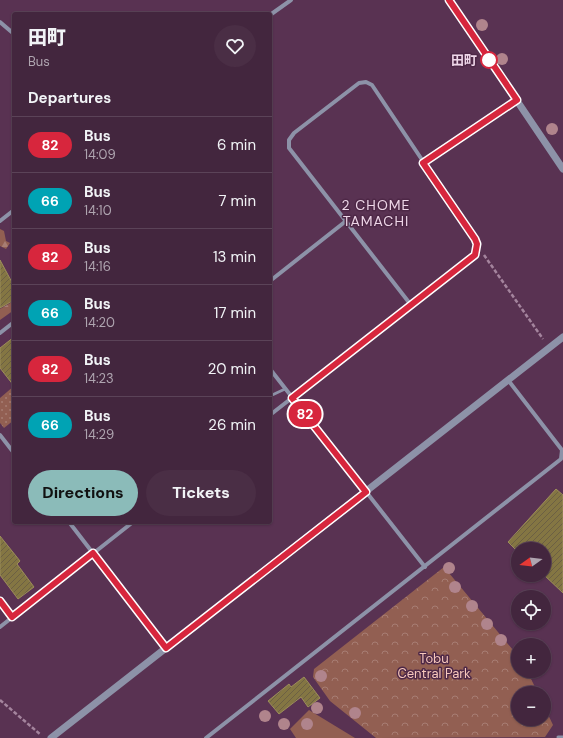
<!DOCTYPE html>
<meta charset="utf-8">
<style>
:root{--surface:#43263e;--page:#4a2e45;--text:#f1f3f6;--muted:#afa5b0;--line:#5b4358;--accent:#8bbbb9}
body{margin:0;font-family:"DM Sans","Noto Sans JP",sans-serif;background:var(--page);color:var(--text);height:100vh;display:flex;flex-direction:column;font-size:15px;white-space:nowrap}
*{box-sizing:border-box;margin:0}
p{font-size:13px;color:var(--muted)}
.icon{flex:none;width:22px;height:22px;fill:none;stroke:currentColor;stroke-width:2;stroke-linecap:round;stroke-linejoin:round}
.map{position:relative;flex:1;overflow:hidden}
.panel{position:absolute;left:12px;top:12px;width:260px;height:512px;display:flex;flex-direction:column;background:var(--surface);border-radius:4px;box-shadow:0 1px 3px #0004,0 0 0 1px var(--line)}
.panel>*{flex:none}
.badge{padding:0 8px;border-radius:13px;font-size:14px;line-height:26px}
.needle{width:26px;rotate:255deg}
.buttons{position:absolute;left:511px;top:542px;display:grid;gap:8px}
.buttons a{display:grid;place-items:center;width:40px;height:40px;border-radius:50%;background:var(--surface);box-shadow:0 1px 3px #0004,0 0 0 1px var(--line);font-size:20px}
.map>.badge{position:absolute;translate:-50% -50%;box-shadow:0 0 0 2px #fff}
h2{padding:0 16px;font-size:15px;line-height:36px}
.round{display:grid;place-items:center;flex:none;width:42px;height:42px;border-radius:21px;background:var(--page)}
.overview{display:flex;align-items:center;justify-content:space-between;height:68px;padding:0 16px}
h1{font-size:19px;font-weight:800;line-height:30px}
.primary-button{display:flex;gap:8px;margin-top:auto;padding:8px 16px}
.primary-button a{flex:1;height:46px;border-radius:24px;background:var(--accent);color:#111;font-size:16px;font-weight:800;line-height:46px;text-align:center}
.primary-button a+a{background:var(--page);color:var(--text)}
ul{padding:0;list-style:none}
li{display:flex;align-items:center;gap:12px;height:56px;padding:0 16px;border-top:1px solid var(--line)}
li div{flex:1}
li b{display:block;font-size:15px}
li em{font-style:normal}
li .badge{min-width:44px;font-weight:700;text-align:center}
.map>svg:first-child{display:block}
.grass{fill:url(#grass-dots)}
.forest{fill:url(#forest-firs)}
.park{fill:url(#park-crowns)}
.garden{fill:#925f52}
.building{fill:url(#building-hatch);stroke:#9c8d5a}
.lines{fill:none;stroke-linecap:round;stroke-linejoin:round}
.path{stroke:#a4849d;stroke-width:2.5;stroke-dasharray:4 2;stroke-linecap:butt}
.service{stroke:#8d92a8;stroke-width:3}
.minor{stroke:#8d92a8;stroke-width:4}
.tertiary{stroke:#8d92a8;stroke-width:7}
.tree{fill:#b0848c}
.line-casing{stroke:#fff;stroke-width:9}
.line{stroke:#d7263d;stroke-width:6}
.stop-dot{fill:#fff;stroke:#d7263d;stroke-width:2}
.labels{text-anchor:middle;stroke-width:3;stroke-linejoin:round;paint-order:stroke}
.stop-label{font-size:13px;font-weight:bold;fill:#eed6e8;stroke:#4e2847;text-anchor:end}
.park-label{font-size:13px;fill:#f7c8bc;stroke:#4e2847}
.neighbourhood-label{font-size:14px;letter-spacing:1px;fill:#eed6e8;stroke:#4e2847}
</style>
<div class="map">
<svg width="563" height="738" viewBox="0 0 563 738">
<defs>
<pattern id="grass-dots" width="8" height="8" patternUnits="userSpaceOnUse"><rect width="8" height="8" fill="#925f52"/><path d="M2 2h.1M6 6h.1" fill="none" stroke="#a77d73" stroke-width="1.8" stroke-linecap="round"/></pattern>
<pattern id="forest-firs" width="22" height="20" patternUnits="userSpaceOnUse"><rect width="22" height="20" fill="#925f52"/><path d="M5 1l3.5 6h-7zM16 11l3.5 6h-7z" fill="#a77d73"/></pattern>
<pattern id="park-crowns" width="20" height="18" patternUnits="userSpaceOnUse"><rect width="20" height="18" fill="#925f52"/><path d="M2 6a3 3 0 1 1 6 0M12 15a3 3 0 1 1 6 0" fill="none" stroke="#a77d73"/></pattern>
<pattern id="building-hatch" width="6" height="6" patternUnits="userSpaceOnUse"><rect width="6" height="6" fill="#847643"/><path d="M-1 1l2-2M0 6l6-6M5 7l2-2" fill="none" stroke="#6c6044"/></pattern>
</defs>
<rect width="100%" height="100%" fill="#593252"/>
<!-- grass -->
<path class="grass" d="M14,386V420L4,428L0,423V398Z"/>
<!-- forest -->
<g class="forest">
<path d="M0,229L4,231L6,241L10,243L6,249L0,246Z"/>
<path d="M14,301V310L0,320V309Z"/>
</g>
<!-- park -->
<path class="park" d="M444,567L518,656V671H527L538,693H518V719H544V706L553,725L545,737L376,738L330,701L313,677L314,669Z"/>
<!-- garden -->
<path class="garden" d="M309,710L355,738H296L290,729Z"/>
<!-- building -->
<g class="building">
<path d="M0,260L14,286V300L0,308Z"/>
<path d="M14,337V386L0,368V348Z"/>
<path d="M556,489L563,495V593L544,575V549H515L508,542Z"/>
<path d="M0,536L20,561L17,564L34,587L18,599L0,575Z"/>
<path d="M304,677L320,698L308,707L301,697L279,714L268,701L289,684L291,687Z"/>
</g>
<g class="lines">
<!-- path -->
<g class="path">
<path d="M484,255L543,339"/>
<path d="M0,700L41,735"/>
</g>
<!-- service -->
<g class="service">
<path d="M270,396L285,389"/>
<path d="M558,737H563"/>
</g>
<!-- minor -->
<g class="minor">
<path d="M270,15L291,0"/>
<path d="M0,22L14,34"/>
<path d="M423,163L517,100"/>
<path d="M0,221L14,210"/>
<path d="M270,281L346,221"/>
<path d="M0,333L14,322"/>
<path d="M270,369L425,567"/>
<path d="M270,415L475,255L477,249L475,239L372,85L366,82L359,83L294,133L289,140V148L411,305"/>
<path d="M0,435L14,453"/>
<path d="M69,522L166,648"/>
<path d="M0,601L12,617"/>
<path d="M0,627L133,522"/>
<path d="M206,738L561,459L562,450L508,380"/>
</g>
<!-- tertiary -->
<g class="tertiary">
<path d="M449,0L563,169"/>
<path d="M51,738L563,337"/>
</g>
</g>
<!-- trees -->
<g class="tree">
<circle cx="482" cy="25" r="6"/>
<circle cx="502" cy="59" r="6"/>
<circle cx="552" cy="129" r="6"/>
<circle cx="449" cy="568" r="6"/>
<circle cx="455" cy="587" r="6"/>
<circle cx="472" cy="606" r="6"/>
<circle cx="487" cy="624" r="6"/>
<circle cx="501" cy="640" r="6"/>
<circle cx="321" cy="676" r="6"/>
<circle cx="317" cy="708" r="6"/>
<circle cx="355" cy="713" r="6"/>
<circle cx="265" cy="716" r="6"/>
<circle cx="284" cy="724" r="6"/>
<circle cx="307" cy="724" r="6"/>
</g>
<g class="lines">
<defs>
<path id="line" d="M0,601L12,617L93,553L166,648L366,492L292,398L475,255L477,244L475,239L423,163L517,100L449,0"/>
</defs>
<!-- line casing -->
<use href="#line" class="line-casing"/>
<!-- line -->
<use href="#line" class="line"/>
</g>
<!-- markers -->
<circle class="stop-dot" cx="489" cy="60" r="8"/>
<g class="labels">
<!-- stop labels -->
<g class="stop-label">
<text x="477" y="65">田町</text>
</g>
<!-- park labels -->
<g class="park-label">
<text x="434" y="663">Tobu<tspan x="434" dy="15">Central Park</tspan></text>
</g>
<!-- neighbourhood labels -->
<g class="neighbourhood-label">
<text x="376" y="210">2 CHOME<tspan x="376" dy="16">TAMACHI</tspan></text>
</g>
</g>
</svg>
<div class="buttons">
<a><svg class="needle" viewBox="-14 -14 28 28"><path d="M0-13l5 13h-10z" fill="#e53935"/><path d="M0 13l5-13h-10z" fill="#afa5b0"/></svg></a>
<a><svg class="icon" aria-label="locate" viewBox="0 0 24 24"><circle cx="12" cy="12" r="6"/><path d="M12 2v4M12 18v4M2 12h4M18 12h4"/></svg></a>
<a>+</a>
<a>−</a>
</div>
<b class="badge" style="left:305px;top:414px;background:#d7263d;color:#fff">82</b>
<section class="panel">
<div class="overview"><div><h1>田町</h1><p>Bus</p></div><a class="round"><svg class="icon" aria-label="heart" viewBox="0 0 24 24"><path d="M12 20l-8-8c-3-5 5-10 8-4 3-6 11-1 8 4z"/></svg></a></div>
<h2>Departures</h2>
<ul>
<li><span class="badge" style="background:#d7263d;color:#fff">82</span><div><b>Bus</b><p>14:09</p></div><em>6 min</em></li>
<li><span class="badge" style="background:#00a3b4;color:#fff">66</span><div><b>Bus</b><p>14:10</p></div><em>7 min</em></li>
<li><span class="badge" style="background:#d7263d;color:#fff">82</span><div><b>Bus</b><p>14:16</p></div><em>13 min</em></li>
<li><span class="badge" style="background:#00a3b4;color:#fff">66</span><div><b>Bus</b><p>14:20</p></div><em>17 min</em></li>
<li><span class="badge" style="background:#d7263d;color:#fff">82</span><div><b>Bus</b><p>14:23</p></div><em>20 min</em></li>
<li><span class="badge" style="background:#00a3b4;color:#fff">66</span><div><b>Bus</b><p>14:29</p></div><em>26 min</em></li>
</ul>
<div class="primary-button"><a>Directions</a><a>Tickets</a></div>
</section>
</div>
